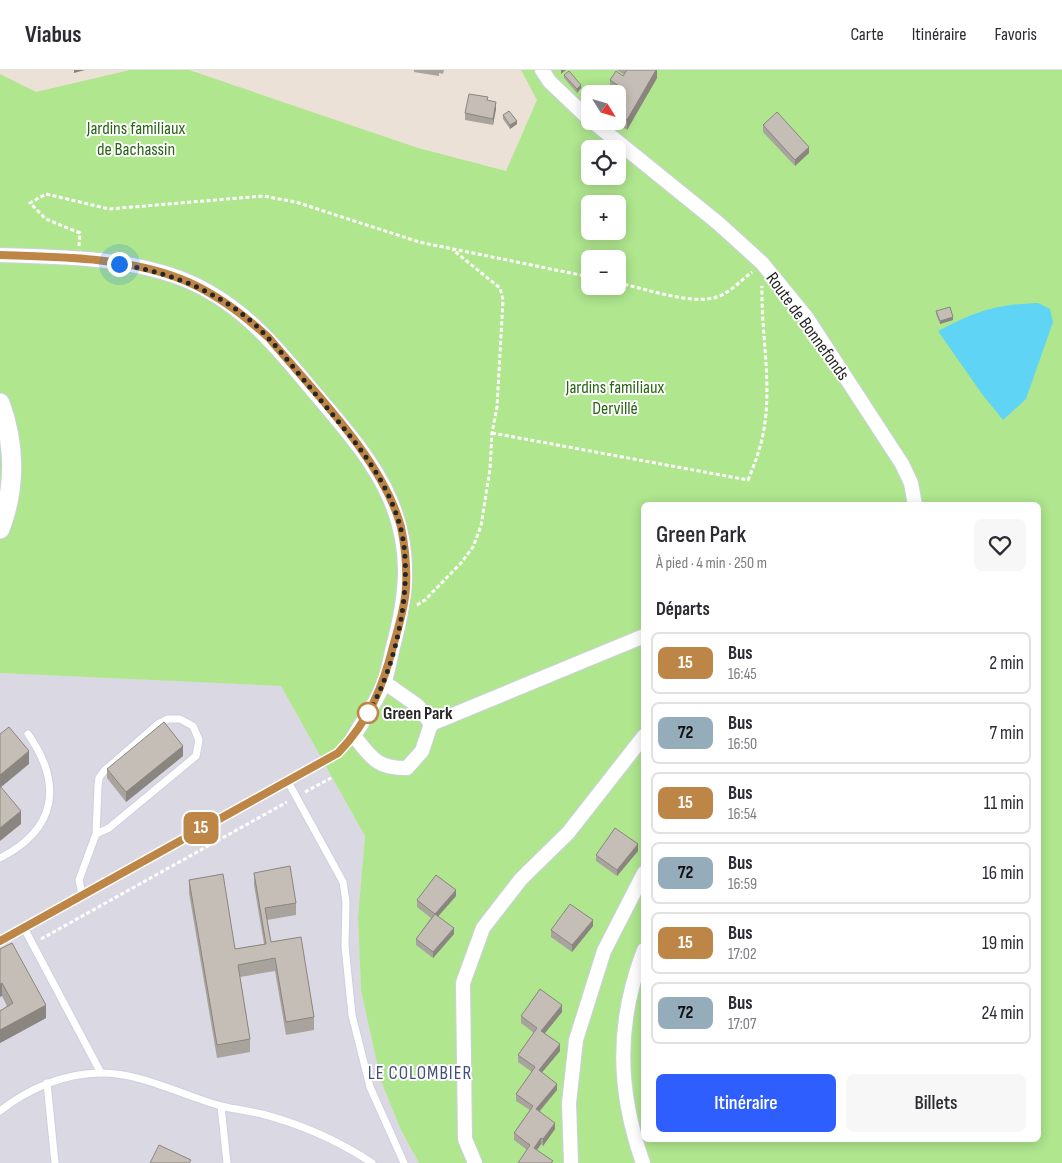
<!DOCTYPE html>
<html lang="fr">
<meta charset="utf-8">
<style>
:root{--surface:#fff;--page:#f7f7f7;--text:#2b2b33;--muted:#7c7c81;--line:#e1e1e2;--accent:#2f5eff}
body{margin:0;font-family:"Sofia Sans Condensed",sans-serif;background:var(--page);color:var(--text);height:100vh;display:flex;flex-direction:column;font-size:19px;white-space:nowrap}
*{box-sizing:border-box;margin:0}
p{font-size:16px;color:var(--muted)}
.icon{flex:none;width:28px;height:28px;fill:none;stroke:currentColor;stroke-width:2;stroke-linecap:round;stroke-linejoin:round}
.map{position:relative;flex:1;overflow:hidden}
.side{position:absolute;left:641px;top:432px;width:400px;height:640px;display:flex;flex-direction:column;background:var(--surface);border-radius:8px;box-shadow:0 2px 12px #0003}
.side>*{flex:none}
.badge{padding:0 10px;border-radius:8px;font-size:18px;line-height:32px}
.needle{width:32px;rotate:127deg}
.tools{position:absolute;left:581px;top:15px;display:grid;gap:10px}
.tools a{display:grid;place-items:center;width:45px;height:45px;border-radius:8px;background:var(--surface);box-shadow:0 2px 12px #0003;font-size:25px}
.you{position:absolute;width:25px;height:25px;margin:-12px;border:4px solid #fff;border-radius:50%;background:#1a73e8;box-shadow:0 0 0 8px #1a73e833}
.map>.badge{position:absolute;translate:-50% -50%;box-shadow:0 0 0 2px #fff}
h2{padding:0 15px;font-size:19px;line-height:45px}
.round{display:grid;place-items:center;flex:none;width:52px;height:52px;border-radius:8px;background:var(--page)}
.summary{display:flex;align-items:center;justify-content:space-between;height:85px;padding:0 15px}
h1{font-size:24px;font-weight:600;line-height:38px}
.primary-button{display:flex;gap:10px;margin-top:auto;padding:10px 15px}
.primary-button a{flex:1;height:58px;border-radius:8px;background:var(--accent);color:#fff;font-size:20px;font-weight:600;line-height:58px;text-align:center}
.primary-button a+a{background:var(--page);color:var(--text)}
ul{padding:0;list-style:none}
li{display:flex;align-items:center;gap:15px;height:62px;margin:0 10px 8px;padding:0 5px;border:2px solid var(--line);border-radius:8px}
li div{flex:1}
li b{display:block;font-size:19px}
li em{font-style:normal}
li .badge{min-width:55px;font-weight:700;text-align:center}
header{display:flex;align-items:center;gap:30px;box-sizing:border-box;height:70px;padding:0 25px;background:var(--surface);border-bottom:1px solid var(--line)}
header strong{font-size:24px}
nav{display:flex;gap:28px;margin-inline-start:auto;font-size:18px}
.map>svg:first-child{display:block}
.industrial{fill:#dad8e2}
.green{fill:#afe68e;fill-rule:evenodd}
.water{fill:#60d4f5}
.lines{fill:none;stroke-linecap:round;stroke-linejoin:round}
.service-casing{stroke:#ccd0e1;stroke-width:9}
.minor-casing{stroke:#ccd0e1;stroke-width:16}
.secondary-casing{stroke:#ccd0e1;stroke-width:21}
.path{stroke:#fff;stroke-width:3;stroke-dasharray:4 2.5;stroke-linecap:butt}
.service{stroke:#fff;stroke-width:7}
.minor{stroke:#fff;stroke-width:14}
.secondary{stroke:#fff;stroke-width:19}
.wall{fill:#a9a39d}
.shaded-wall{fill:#8a857f}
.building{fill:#c5beb6;stroke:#8a857f}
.line-casing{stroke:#fff;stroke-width:11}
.line{stroke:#be8646;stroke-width:8}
.walk{stroke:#262626;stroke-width:5;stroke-dasharray:0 9}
.stop-dot{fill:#fff;stroke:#be8646;stroke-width:2.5}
.labels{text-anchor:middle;stroke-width:4;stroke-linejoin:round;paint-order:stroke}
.park-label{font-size:18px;fill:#286614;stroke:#fff}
.street-label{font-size:18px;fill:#262626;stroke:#fff}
.stop-label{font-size:18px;font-weight:bold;fill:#262626;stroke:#fff;text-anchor:start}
.neighbourhood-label{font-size:19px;letter-spacing:1px;fill:#455079;stroke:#fff}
</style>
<header>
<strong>Viabus</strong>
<nav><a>Carte</a><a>Itinéraire</a><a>Favoris</a></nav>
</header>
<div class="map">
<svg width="1062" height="1093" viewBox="0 0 1062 1093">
<rect width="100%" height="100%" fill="#ebe1d6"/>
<!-- industrial -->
<path class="industrial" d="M0,603L281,616L365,766L358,848L361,920L381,1011L401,1060L419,1093H0Z"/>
<!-- green -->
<path class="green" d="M130,0H189L418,78L506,101L537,30L521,0H1062V1093H419L401,1060L381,1011L361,920L358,848L365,766L281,616L0,603V4L36,22ZM590,24H618V51H590ZM590,79H618V106H590ZM590,134H618V161H590ZM590,189H618V216H590ZM644,435H1039V1070H644Z"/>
<!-- water -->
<path class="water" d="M1038,233L1050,239L1053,252L1026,329L1003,350L982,324L938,261C977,241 993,235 1038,233Z"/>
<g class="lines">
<defs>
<g id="service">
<path d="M287,710L343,812L346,832L345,876L352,945L370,1017L404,1093"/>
<path d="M0,788C57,759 63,714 28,664"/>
<path d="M82,824L79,810L96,764L109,758L196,686L199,670L193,656L180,649H168L158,654L104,701L99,708L98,716L96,764"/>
<path d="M24,858L101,1003"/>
<path d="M0,871L338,683L354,666"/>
<path d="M47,1013L55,1093"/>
<path d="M221,1036L227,1093"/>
<path d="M0,1041C28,1019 64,1003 101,1003C142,1003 181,1025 221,1036C234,1039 248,1041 262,1044C300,1054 339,1071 372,1093"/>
</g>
<g id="minor">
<path d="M542,0L550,12L590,50"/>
<path d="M592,51L718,153L762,193L807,248L902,394L911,413L915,435"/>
<path d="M0,185C59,187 124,187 180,208C237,230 271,270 309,316C338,351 372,387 390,429C412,480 407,525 393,577C390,589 388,602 384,614C376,632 364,649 354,666C371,687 377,699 407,698L422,681L431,654L418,636L384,612"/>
<path d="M431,654L644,566"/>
<path d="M475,1093L465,1069L463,913L483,858L521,809L568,763L644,666"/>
<path d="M571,1093L569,1033L576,970L604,881L644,803"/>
<path d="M643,1093C617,1019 616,953 644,880"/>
</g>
<path id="secondary" d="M0,333C15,373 16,418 0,459"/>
</defs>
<!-- service casing -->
<use href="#service" class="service-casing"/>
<!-- minor casing -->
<use href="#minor" class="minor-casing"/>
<!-- secondary casing -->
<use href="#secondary" class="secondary-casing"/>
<!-- path -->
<g class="path">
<path d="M79,176L80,163L46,149L30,133L46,124L109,139L263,126L296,132L419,172L590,207"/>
<path d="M618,213C644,218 687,234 713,228C728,225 740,211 752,202"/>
<path d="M492,363L748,410C755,393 761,377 764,359C772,313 761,263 762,216"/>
<path d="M417,535L425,530L461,493L473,477L481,456L490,399L492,363L497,337L503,230L500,218L453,180"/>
<path d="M305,722L331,708"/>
<path d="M41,869L287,732"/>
</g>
<!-- service -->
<use href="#service" class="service"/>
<!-- minor -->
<use href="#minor" class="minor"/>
<!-- secondary -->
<use href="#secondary" class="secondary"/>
</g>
<!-- wall -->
<g class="wall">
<path d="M414,0H444L443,4L439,3V6L414,2Z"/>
<path d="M617,0H657V8L627,60L614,51H618V24L610,19V10L624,5Z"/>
<path d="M564,5L581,18L577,23L564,8Z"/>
<path d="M488,30L496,39L493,55L465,50V43Z"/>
<path d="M503,45L517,54L510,59L503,49Z"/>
<path d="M763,55L809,83L795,96L763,62Z"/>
<path d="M936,241L953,250L940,254L936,244Z"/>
<path d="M183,686L126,732L107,708V699Z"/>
<path d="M638,781L617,806L596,791V785Z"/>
<path d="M254,803L296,833V845L267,850L271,872L314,947V960L286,965L275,901L240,907L250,969V982L217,988L189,823V810L235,879L264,874L254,815Z"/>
<path d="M456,826L438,846L454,864L433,888L416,875V869L431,848L417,837V830Z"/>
<path d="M593,856L572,882L551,867V860Z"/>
<path d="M0,879L46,948L0,973V941L7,936L2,926Z"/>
<path d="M562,942L544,964L560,981L542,1002L557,1020L540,1041L555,1059L543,1076L541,1074L537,1080L553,1093L527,1080L514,1070V1063L530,1040L516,1031V1024L532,1002L518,992V985L534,963L521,953V946Z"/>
</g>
<!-- shaded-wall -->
<g class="shaded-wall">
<path d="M74,0H85L74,3Z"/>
<path d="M561,0H566L561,4Z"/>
<path d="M656,0H657V8L627,60V50Z"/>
<path d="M581,15V18L577,23V19Z"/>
<path d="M496,32V39L493,55V49Z"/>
<path d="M517,51V54L510,59V55Z"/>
<path d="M809,77V83L795,96V90Z"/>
<path d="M953,247V250L940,254V251Z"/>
<path d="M183,676V686L126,732V722Z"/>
<path d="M29,681V694L0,718V705Z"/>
<path d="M21,741V754L0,771V758Z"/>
<path d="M638,774V781L617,806V800Z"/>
<path d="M456,820V826L435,850V844Z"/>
<path d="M593,850V856L572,882V875Z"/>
<path d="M454,858V864L433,888V882Z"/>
<path d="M2,913V926L0,927V914Z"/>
<path d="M46,935V948L0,973V960Z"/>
<path d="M562,935V942L541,968V961Z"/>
<path d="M560,974V981L539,1006V1000Z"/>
<path d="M557,1014V1020L536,1045V1039Z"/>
<path d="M555,1053V1059L543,1076V1069Z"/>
<path d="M541,1068V1074L534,1084V1078Z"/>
</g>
<!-- building -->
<g class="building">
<path d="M627,0H656L627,50L618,44V24H614L619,16L610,10L616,1L623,6Z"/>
<path d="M569,1L581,15L577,19L564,5Z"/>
<path d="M469,24L488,27L487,30L496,32L493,49L465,43Z"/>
<path d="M509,41L517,51L510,55L503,45Z"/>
<path d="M777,42L809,77L795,90L763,55Z"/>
<path d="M950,237L953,247L940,251L936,241Z"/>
<path d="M164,652L183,676L126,722L107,699Z"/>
<path d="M9,657L29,681L0,705V664Z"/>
<path d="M0,716L21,741L0,758Z"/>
<path d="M615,758L638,774L617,800L596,785Z"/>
<path d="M290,796L296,833L265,838L271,872L301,867L314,947L286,952L275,888L238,895L250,969L217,975L189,810L223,804L235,879L266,874L254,803Z"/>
<path d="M436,805L456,820L435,844L454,858L433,882L416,869L435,844L417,830Z"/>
<path d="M570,834L593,850L572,875L551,860Z"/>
<path d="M12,873L46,935L0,960V941L13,933L2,913L0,914V879Z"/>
<path d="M540,919L562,935L541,961L560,974L539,1000L557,1014L536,1039L555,1053L543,1069L541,1068L534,1078L553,1091L551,1093H518L530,1075L514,1063L533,1036L516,1024L535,997L518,985L537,958L521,946Z"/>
<path d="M159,1075L191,1090L189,1093H150Z"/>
</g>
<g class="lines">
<defs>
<path id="line" d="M0,185C58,187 126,187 181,209C214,222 243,244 269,268C313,321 383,390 401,457C405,476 407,498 406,518C405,536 399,555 394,573C383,617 369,651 338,683L0,871"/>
</defs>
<!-- line casing -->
<use href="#line" class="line-casing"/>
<!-- line -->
<use href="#line" class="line"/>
<!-- walk -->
<path class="walk" d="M119,194C160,201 196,213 231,236C262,256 284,286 308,315C343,358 385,401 400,456C415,509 397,597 368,643"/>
</g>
<!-- markers -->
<circle class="stop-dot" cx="368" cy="643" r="10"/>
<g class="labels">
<!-- park labels -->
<g class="park-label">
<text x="136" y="64">Jardins familiaux<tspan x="136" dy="21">de Bachassin</tspan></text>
<text x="615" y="323">Jardins familiaux<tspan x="615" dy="21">Dervillé</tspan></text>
</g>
<!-- street labels -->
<g class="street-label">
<text transform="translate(808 256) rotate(54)" y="6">Route de Bonnefonds</text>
</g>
<!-- stop labels -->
<g class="stop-label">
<text x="383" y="649">Green Park</text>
</g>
<!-- neighbourhood labels -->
<g class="neighbourhood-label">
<text x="420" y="1009">LE COLOMBIER</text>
</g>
</g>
</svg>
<div class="tools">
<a><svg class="needle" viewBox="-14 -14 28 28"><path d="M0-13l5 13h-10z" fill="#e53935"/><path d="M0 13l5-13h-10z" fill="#7c7c81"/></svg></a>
<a><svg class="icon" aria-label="locate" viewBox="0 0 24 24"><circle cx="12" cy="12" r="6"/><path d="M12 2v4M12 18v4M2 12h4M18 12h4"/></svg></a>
<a>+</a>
<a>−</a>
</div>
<div class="you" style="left:119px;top:194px"></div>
<b class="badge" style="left:201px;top:758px;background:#be8646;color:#fff">15</b>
<section class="side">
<div class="summary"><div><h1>Green Park</h1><p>À pied · 4 min · 250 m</p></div><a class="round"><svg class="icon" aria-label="heart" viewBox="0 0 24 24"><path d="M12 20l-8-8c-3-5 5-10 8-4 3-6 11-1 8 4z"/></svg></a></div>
<h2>Départs</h2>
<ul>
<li><span class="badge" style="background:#be8646;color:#fff">15</span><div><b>Bus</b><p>16:45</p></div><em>2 min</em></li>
<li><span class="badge" style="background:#95acba;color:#111">72</span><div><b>Bus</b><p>16:50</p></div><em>7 min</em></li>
<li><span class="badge" style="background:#be8646;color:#fff">15</span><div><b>Bus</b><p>16:54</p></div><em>11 min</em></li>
<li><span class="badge" style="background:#95acba;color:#111">72</span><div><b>Bus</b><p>16:59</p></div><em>16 min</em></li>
<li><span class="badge" style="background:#be8646;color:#fff">15</span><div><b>Bus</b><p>17:02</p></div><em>19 min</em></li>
<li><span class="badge" style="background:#95acba;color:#111">72</span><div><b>Bus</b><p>17:07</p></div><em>24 min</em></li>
</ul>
<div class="primary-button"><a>Itinéraire</a><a>Billets</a></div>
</section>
</div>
